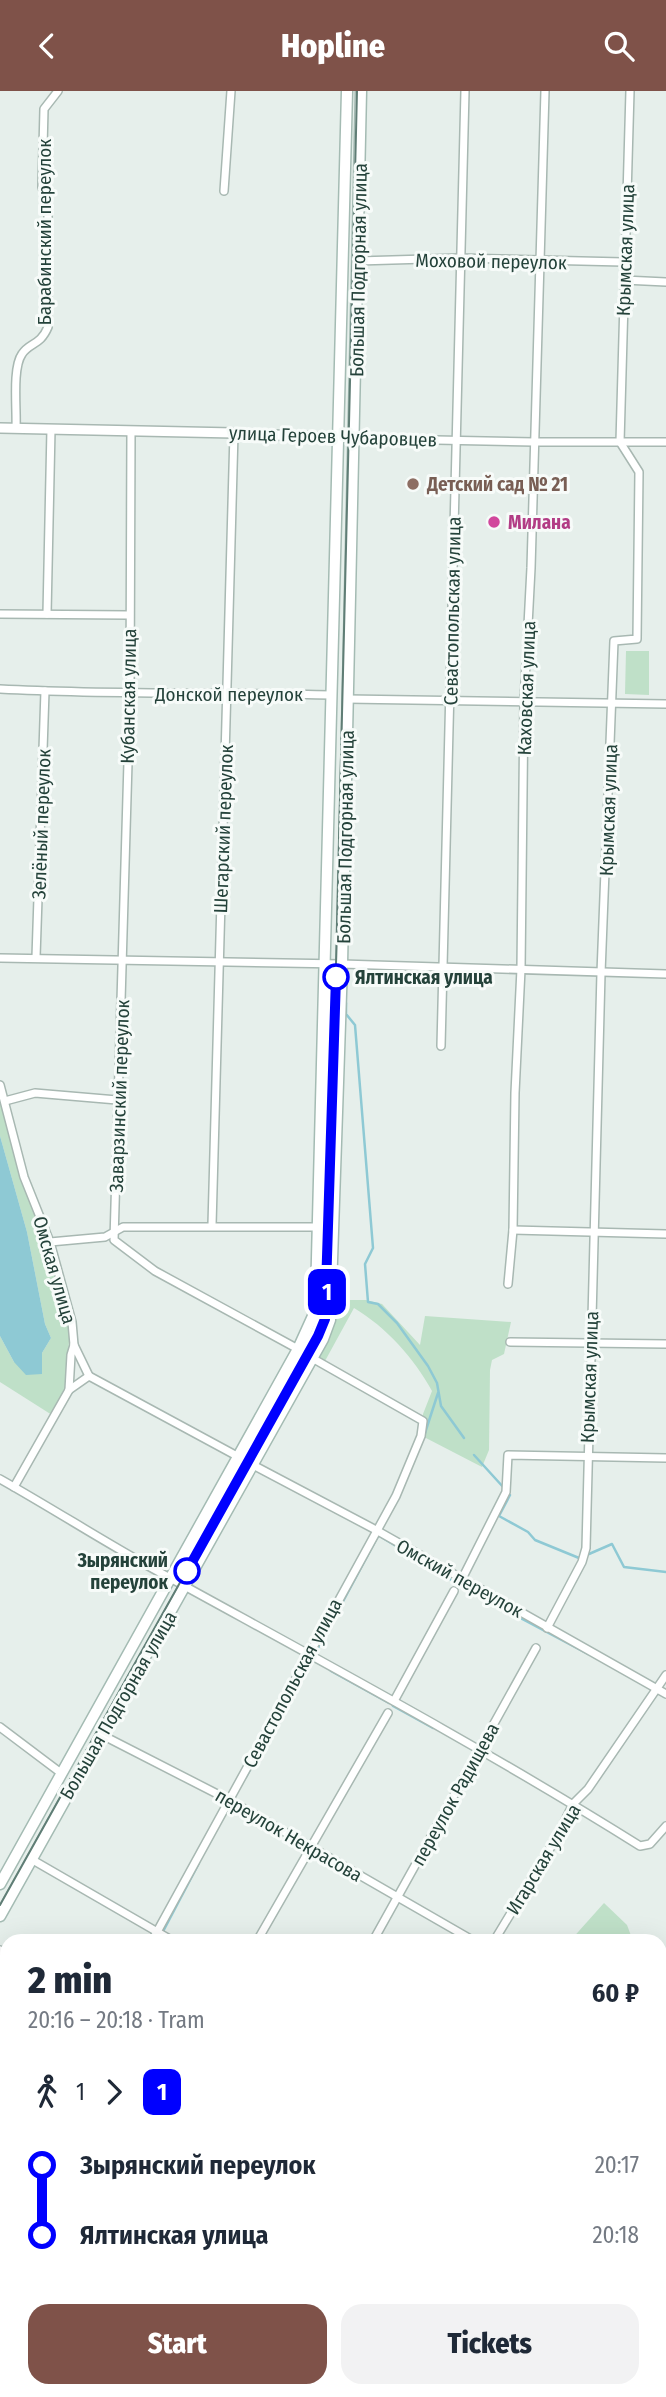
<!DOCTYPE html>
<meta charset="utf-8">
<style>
:root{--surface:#fff;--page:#f2f2f3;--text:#1f2937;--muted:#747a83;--accent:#7f5249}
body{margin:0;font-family:"Fira Sans Condensed",sans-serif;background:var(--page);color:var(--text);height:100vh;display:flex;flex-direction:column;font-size:26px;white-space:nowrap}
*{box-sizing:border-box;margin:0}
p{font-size:23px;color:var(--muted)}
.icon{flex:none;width:38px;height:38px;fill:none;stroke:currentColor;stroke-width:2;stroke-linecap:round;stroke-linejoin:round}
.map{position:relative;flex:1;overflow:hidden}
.panel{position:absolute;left:0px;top:1843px;width:667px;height:464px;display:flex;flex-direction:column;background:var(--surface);border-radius:21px 21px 0 0;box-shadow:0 7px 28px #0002}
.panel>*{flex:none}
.badge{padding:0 14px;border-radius:10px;font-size:24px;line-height:46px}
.map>.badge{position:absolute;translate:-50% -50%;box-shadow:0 0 0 4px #fff}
.legs{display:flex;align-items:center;gap:10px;height:77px;padding:0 28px;font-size:23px}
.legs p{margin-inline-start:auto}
.summary{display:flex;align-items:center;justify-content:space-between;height:119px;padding:0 28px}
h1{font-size:38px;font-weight:800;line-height:52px}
.action{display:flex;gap:14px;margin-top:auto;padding:14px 28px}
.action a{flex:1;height:80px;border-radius:21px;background:var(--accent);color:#fff;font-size:28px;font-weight:800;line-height:80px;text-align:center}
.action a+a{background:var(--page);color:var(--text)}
ul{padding:0 28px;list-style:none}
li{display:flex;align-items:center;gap:24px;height:70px;font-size:26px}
li i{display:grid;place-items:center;width:10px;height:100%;margin:0 9px;background:currentColor}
li i::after{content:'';width:18px;height:18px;margin:-9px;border:5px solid;border-radius:50%;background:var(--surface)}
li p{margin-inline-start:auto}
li:first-child i{background:linear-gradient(#0000 50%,currentColor 0)}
li:last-child i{background:linear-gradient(currentColor 50%,#0000 0)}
header{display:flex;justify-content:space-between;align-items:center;height:91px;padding:0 28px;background:var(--accent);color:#fff;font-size:32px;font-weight:800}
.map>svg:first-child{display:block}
.green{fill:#bfe0c8}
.water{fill:#8ec9d4}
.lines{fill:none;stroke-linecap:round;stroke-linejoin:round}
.stream{stroke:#8ec9d4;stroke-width:2.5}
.minor-casing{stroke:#a8b8b2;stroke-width:10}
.tertiary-casing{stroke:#a8b8b2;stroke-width:12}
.secondary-casing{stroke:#a4bbb3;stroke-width:13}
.minor{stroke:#fff;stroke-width:7}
.tertiary{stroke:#fff;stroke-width:9}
.secondary{stroke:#fff;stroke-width:10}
.tram{stroke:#5f7d75;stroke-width:2}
.line-1-casing{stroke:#fff;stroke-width:16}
.line-1{stroke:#00f;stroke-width:10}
.education-dot{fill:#8d6e63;stroke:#f7fbf9;stroke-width:2.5}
.hotel-dot{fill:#d1479c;stroke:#f7fbf9;stroke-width:2.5}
.stop-1-dot{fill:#fff;stroke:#00f;stroke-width:3.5}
.labels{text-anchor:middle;stroke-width:6;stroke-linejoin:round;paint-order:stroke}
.street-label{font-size:19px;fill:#24423a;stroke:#f7fbf9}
.education-label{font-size:19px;font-weight:bold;fill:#785e54;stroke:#f7fbf9;text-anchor:start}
.hotel-label{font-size:19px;font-weight:bold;fill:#b23c85;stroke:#f7fbf9;text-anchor:start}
.stop-label{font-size:19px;font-weight:bold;fill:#24423a;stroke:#f7fbf9;text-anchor:start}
</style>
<header><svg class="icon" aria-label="back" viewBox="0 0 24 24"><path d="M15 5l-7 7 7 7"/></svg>Hopline<svg class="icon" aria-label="search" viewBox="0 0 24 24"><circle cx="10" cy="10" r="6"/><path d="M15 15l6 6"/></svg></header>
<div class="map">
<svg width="666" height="2306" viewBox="0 0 666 2306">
<rect width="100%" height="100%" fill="#e6efeb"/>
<!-- green -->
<g class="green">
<path d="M626,560H649V604L625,603Z"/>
<path d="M0,1007L20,1087L48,1152L70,1234L66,1299L52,1324L0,1291V1245L14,1271L42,1262L51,1247L45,1233L27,1141L0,1045Z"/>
<path d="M338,1209H366L382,1213L420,1254L425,1225L511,1231L504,1263L492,1269L490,1279L489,1359L482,1376L424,1346L423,1323L432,1300C414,1267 386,1236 354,1217L325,1270L316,1265L334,1229Z"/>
<path d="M604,1812L627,1834L633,1850H570Z"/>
</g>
<!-- water -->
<path class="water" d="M0,1045L27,1141L45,1233L51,1247L42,1262V1283L26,1284L14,1271L0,1245Z"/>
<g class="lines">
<!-- stream -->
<g class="stream">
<path d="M346,912V923L355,934L373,1157L365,1173L368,1211L378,1213L397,1232L428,1275L437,1292L441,1315L464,1347"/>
<path d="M425,1342L438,1302"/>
<path d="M474,1364L504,1397"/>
<path d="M510,1404L499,1425L528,1441L535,1449L579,1467"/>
<path d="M378,1444L466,1498L588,1563"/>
<path d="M589,1463L612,1453L624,1476L666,1481"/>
<path d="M317,1559L378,1445"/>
<path d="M331,1580L389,1612"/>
<path d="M393,1615L433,1637"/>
<path d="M246,1686L312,1568L313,1569"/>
<path d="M158,1850L199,1772"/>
<path d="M0,2130L7,2118"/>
<path d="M0,2153L3,2154L7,2164"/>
</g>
<defs>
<g id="minor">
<path d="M224,100L231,0"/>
<path d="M358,170L460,167L623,171"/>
<path d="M624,189L666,191"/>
<path d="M16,336C17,319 12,277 22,263C30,251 40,255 48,236V117L42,96L44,18L58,0"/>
<path d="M131,340L130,603L114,1149L155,1180L298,1258"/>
<path d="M338,347L534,351H666"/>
<path d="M0,523L128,524"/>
<path d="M47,523L51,338"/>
<path d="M0,598C111,604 221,601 332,604"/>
<path d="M347,608L666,613"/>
<path d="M36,866L45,600"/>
<path d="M0,867L342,873L666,883"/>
<path d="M441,955L465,0"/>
<path d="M0,994L24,1086L50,1151L72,1231L74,1254L71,1264L69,1299L14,1396"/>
<path d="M5,1010L35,1002L117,1009"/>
<path d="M212,1134L234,342"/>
<path d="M513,1139L666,1143"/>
<path d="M50,1151L105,1146L123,1136H318"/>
<path d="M508,1193L513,1139L515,1002L521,878L524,611L531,477L545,0"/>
<path d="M510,1251L666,1253"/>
<path d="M74,1254L89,1285"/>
<path d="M69,1299L89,1285L237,1365"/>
<path d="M253,1374L376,1439L666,1603"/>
<path d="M0,1388C57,1420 112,1456 170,1487C328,1574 487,1659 640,1755L650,1753L666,1735"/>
<path d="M462,1488L506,1401L508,1364L666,1367"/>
<path d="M547,1537L582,1471L586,1457L601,882L614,550L637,548L639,381L620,351L630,0"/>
<path d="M394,1610L454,1500"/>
<path d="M0,1636L61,1682"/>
<path d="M102,1644L229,1709L474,1850"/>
<path d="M31,1768L173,1850"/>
<path d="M152,1850L396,1405L421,1345L423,1330L312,1267"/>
<path d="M257,1850L388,1622"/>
<path d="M373,1850L536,1557"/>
<path d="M494,1850L557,1746L573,1713L588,1698L666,1584"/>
<path d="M0,1859L7,1863"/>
<path d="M660,1979H666"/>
<path d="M0,2018L7,2021"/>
<path d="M0,2121L7,2109"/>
<path d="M0,2158L7,2160"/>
<path d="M660,2198L666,2201"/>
<path d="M0,2255H7"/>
<path d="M434,2300L439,2306"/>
<path d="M577,2300L587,2306"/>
</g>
<path id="tertiary" d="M0,337L234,342L338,347"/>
<g id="secondary">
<path d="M0,1793L298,1258L313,1225L316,1206L347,0"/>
<path d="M0,1825L323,1248L330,1229L342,873L361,0"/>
</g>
</defs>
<!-- minor casing -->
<use href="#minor" class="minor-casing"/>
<!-- tertiary casing -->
<use href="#tertiary" class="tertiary-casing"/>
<!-- secondary casing -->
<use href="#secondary" class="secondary-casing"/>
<!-- minor -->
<use href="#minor" class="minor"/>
<!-- tertiary -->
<use href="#tertiary" class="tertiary"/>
<!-- secondary -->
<use href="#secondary" class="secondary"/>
<!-- tram -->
<path class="tram" d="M0,1814L307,1264L325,1228L336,873L357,0"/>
</g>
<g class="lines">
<defs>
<path id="line-1" d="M187,1480L318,1245L325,1228L336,886"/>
</defs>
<!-- line-1 casing -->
<use href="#line-1" class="line-1-casing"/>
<!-- line-1 -->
<use href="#line-1" class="line-1"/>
</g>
<!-- markers -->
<circle class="education-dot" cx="413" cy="393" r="7"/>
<circle class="hotel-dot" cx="494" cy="431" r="7"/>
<g class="stop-1-dot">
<circle cx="336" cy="886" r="12"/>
<circle cx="187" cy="1480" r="12"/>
</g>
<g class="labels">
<!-- street labels -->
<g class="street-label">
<text transform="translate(44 141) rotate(-90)" y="7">Барабинский переулок</text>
<text transform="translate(625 159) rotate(-88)" y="7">Крымская улица</text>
<text transform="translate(491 170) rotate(1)" y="7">Моховой переулок</text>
<text transform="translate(358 179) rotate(-89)" y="7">Большая Подгорная улица</text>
<text transform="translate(333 345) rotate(2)" y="7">улица Героев Чубаровцев</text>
<text transform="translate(452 520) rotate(-89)" y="7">Севастопольская улица</text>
<text transform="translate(526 597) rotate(-88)" y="7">Каховская улица</text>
<text x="229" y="610">Донской переулок</text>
<text transform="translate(128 605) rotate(-89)" y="7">Кубанская улица</text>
<text transform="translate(608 719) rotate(-88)" y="7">Крымская улица</text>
<text transform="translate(41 733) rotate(-88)" y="7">Зелёный переулок</text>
<text transform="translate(223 738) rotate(-88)" y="7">Шегарский переулок</text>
<text transform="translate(345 746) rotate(-89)" y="7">Большая Подгорная улица</text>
<text transform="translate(119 1005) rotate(-88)" y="7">Заварзинский переулок</text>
<text transform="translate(55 1179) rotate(74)" y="7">Омская улица</text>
<text transform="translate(589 1286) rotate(-88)" y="7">Крымская улица</text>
<text transform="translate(460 1487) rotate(29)" y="7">Омский переулок</text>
<text transform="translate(292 1592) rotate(-62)" y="7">Севастопольская улица</text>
<text transform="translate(118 1614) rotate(-60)" y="7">Большая Подгорная улица</text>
<text transform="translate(455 1703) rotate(-61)" y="7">переулок Радищева</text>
<text transform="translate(289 1744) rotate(30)" y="7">переулок Некрасова</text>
<text transform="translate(543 1768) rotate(-59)" y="7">Игарская улица</text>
</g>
<!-- education labels -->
<g class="education-label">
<text x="427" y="400">Детский сад № 21</text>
</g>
<!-- hotel labels -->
<g class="hotel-label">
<text x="508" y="438">Милана</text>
</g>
<!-- stop labels -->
<g class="stop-label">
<text x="355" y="893">Ялтинская улица</text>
<text x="168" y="1476" text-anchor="end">Зырянский<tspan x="168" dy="22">переулок</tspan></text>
</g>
</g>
</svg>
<b class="badge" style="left:327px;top:1201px;background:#00f;color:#fff">1</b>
<section class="panel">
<div class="summary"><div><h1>2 min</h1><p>20:16 – 20:18 · Tram</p></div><b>60 ₽</b></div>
<div class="legs"><svg class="icon" aria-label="walk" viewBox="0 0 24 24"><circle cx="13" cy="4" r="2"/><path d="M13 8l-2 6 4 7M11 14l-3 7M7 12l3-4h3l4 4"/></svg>1<svg class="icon" aria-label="forward" viewBox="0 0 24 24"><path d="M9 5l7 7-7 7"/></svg><b class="badge" style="background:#00f;color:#fff">1</b></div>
<ul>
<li><i style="color:#00f"></i><b>Зырянский переулок</b><p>20:17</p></li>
<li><i style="color:#00f"></i><b>Ялтинская улица</b><p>20:18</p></li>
</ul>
<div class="action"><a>Start</a><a>Tickets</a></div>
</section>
</div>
